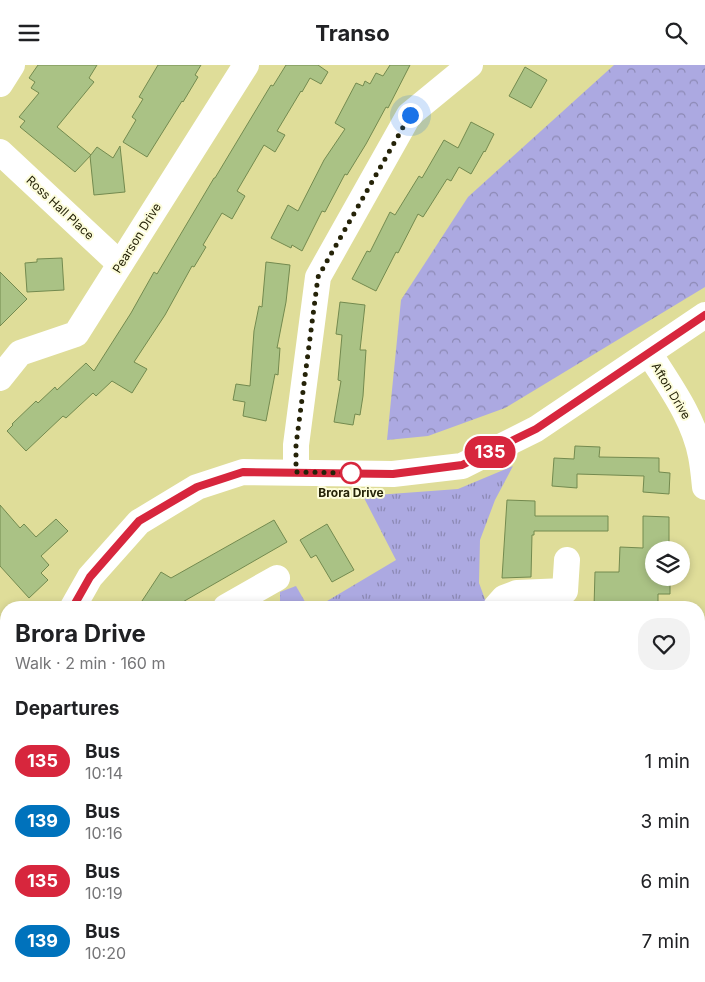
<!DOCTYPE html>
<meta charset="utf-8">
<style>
:root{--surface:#fff;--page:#f2f2f2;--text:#202124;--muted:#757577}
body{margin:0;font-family:Inter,sans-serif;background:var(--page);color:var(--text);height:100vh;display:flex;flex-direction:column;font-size:19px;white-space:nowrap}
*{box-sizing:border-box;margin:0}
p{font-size:16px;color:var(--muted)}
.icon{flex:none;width:28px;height:28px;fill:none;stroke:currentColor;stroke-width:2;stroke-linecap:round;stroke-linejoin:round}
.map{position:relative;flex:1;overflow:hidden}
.side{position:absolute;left:0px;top:536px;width:705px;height:381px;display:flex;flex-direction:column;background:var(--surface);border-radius:20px 20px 0 0;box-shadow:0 2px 8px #0003}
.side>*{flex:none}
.badge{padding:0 10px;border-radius:16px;font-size:18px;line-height:32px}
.buttons{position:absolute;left:645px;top:476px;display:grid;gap:10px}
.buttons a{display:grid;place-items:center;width:45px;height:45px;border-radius:50%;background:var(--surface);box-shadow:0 2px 8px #0003;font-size:25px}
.you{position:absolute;width:25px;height:25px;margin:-12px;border:4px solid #fff;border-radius:50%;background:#1a73e8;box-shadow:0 0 0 8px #1a73e833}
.map>.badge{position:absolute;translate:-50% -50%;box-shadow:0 0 0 2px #fff}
h2{padding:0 15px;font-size:19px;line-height:45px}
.round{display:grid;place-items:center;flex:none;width:52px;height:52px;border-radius:20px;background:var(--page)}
.headline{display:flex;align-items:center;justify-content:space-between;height:85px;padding:0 15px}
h1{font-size:24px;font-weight:700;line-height:38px}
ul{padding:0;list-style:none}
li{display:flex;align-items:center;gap:15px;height:60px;padding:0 15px}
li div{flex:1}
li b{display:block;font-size:19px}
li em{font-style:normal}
li .badge{min-width:55px;font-weight:700;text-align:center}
header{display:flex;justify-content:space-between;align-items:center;height:65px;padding:0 15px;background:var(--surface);font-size:22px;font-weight:700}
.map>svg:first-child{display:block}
.grass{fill:url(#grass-tufts)}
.park{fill:url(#park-crowns)}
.building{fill:#aac285;stroke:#738a4f}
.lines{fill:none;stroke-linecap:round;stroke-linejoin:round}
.minor{stroke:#fff;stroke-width:26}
.line-casing{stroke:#fff;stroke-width:11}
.line{stroke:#d7263d;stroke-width:8}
.walk{stroke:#252308;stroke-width:5;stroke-dasharray:0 9}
.stop-dot{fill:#fff;stroke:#d7263d;stroke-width:2.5}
.labels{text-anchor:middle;stroke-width:4;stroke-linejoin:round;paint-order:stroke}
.street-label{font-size:12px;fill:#252308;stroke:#fcfcda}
.stop-label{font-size:12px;font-weight:bold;fill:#252308;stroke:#fcfcda}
</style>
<header><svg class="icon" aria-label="menu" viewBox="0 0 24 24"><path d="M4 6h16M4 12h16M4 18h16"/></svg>Transo<svg class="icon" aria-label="search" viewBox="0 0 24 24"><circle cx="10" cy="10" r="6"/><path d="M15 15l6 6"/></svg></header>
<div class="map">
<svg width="705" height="917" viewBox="0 0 705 917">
<defs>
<pattern id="grass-tufts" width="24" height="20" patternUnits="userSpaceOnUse" patternTransform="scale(1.25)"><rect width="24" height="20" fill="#aca9e1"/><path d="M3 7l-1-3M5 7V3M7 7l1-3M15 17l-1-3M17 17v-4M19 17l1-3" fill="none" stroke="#8c89b4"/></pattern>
<pattern id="park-crowns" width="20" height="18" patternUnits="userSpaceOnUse" patternTransform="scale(1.25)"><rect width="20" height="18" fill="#aca9e1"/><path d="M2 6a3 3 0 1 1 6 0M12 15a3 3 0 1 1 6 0" fill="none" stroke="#8c89b4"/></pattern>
</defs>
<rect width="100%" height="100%" fill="#dfdd99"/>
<!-- grass -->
<g class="grass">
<path d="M513,401L495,435L480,475L479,518L486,537L484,542H317L396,495L363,431L458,424Z"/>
<path d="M296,521L308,542H280V527Z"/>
</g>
<!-- park -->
<path class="park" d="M614,0H705V222L505,343L428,371L387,375L401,235L468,132Z"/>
<!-- building -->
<g class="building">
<path d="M38,0H97L89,13L94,17L57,62L91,90L75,107L20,62L25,56L19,52L39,28L31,23L35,17L29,13Z"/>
<path d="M158,0H201L195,10L198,12L183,37L182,36L147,92L123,77L136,55L132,52L143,34L139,32Z"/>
<path d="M286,0H318L328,7L321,19L310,13L302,27L301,26L277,66L285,70L275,87L264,80L237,126L245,131L232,154L222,148L203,180L206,182L194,202L192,201L165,250L134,297L147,304L132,328L112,316L96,331L93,328L66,353L63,351L26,386L7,366L13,360L12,359L36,336L38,338L55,322L57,325L86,298L94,306L131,248L154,207L157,209L214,113H215L271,20L273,21Z"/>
<path d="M390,0H410L388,43L386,42L366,79L347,110L345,109L325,147L322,146L302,186L292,180L291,183L271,173L288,140L298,146L324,95L345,64L335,58L356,18L363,21L365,16L370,19L376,8L383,11Z"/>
<path d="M525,2L547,15L531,43L509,31Z"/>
<path d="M471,57L494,69L485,87L484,86L471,109L459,102L451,116L447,114L423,152L418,149L398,188L396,187L376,226L352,214L367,186L370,187L390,147L395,150L419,111L422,113L444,75L458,83Z"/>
<path d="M120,81L125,127L94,130L90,91L97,82L113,93Z"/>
<path d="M62,193L64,225L27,227L25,198L37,197V194Z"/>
<path d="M266,197L290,200L286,237L277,283H280L278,310L275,309L266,356L243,351L245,337L233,335L236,319L250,321L254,266L259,241L262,242Z"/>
<path d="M0,207L27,234L0,261Z"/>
<path d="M340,237L365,240L360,285H366L363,331L360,350L355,349L353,360L334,357L341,316L338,315L342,270L336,269Z"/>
<path d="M575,381L600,382L599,392L659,393V407L670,408L669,429L643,427L644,411L577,409V423L552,421L554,393L574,394Z"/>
<path d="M507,435L535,436V451H608V466H534V470H532L531,512L502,513Z"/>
<path d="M0,440L20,463L24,459L36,472L56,454L68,466L41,491L49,500L41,508L48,515L29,533L0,501Z"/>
<path d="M643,451L669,452V485H654V512H670V529H658V542H594L595,507H619L620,482L643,483Z"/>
<path d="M274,455L287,477L174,542H138L161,507L171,513Z"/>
<path d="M327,459L354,505L332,517L316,490L311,493L300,475Z"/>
</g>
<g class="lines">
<!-- minor -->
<g class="minor">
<path d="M0,19L12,0"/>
<path d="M0,87L120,199"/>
<path d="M649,288C669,320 694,353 701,391C703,401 704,412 705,422"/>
<path d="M0,313L20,288L76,269L246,0"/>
<path d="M296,407V380L318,212L409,50L470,0"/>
<path d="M73,542L90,512L139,457L197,422L243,407L393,409L462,401L536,364L705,250"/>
<path d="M226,542L277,513"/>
<path d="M496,542L504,533L517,528L565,526L567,495"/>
<path d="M0,578L6,580"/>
<path d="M699,622L705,621"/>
<path d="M699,810L705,811"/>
<path d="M90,911L91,917"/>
<path d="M437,917L454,911"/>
<path d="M704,917L705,904"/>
</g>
</g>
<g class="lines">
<defs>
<path id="line" d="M73,542L90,512L139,456L197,422L243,407L393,409L462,400L536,364L705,250"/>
</defs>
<!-- line casing -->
<use href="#line" class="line-casing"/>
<!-- line -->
<use href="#line" class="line"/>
<!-- walk -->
<path class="walk" d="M351,408L296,407V380L318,212L410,50"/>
</g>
<!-- markers -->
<circle class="stop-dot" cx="351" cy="408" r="10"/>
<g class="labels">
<!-- street labels -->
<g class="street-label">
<text transform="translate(60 143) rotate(43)" y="4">Ross Hall Place</text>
<text transform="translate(137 173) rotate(-58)" y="4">Pearson Drive</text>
<text transform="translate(671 326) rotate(59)" y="4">Afton Drive</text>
</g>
<!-- stop labels -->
<g class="stop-label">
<text x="351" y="432">Brora Drive</text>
</g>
</g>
</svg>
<div class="buttons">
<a><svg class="icon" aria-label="layers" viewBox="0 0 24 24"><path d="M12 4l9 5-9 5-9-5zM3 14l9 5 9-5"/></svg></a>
</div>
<div class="you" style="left:410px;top:50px"></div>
<b class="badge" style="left:490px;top:387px;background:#d7263d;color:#fff">135</b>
<section class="side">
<div class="headline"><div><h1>Brora Drive</h1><p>Walk · 2 min · 160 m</p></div><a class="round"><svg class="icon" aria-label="heart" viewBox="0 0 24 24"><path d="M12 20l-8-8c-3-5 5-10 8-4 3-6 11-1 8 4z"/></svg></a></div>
<h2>Departures</h2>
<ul>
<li><span class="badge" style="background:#d7263d;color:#fff">135</span><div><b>Bus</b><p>10:14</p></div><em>1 min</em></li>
<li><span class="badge" style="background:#0072bc;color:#fff">139</span><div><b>Bus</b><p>10:16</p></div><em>3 min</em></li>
<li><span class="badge" style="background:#d7263d;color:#fff">135</span><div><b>Bus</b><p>10:19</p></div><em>6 min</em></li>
<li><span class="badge" style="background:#0072bc;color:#fff">139</span><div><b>Bus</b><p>10:20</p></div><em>7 min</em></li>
</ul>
</section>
</div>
